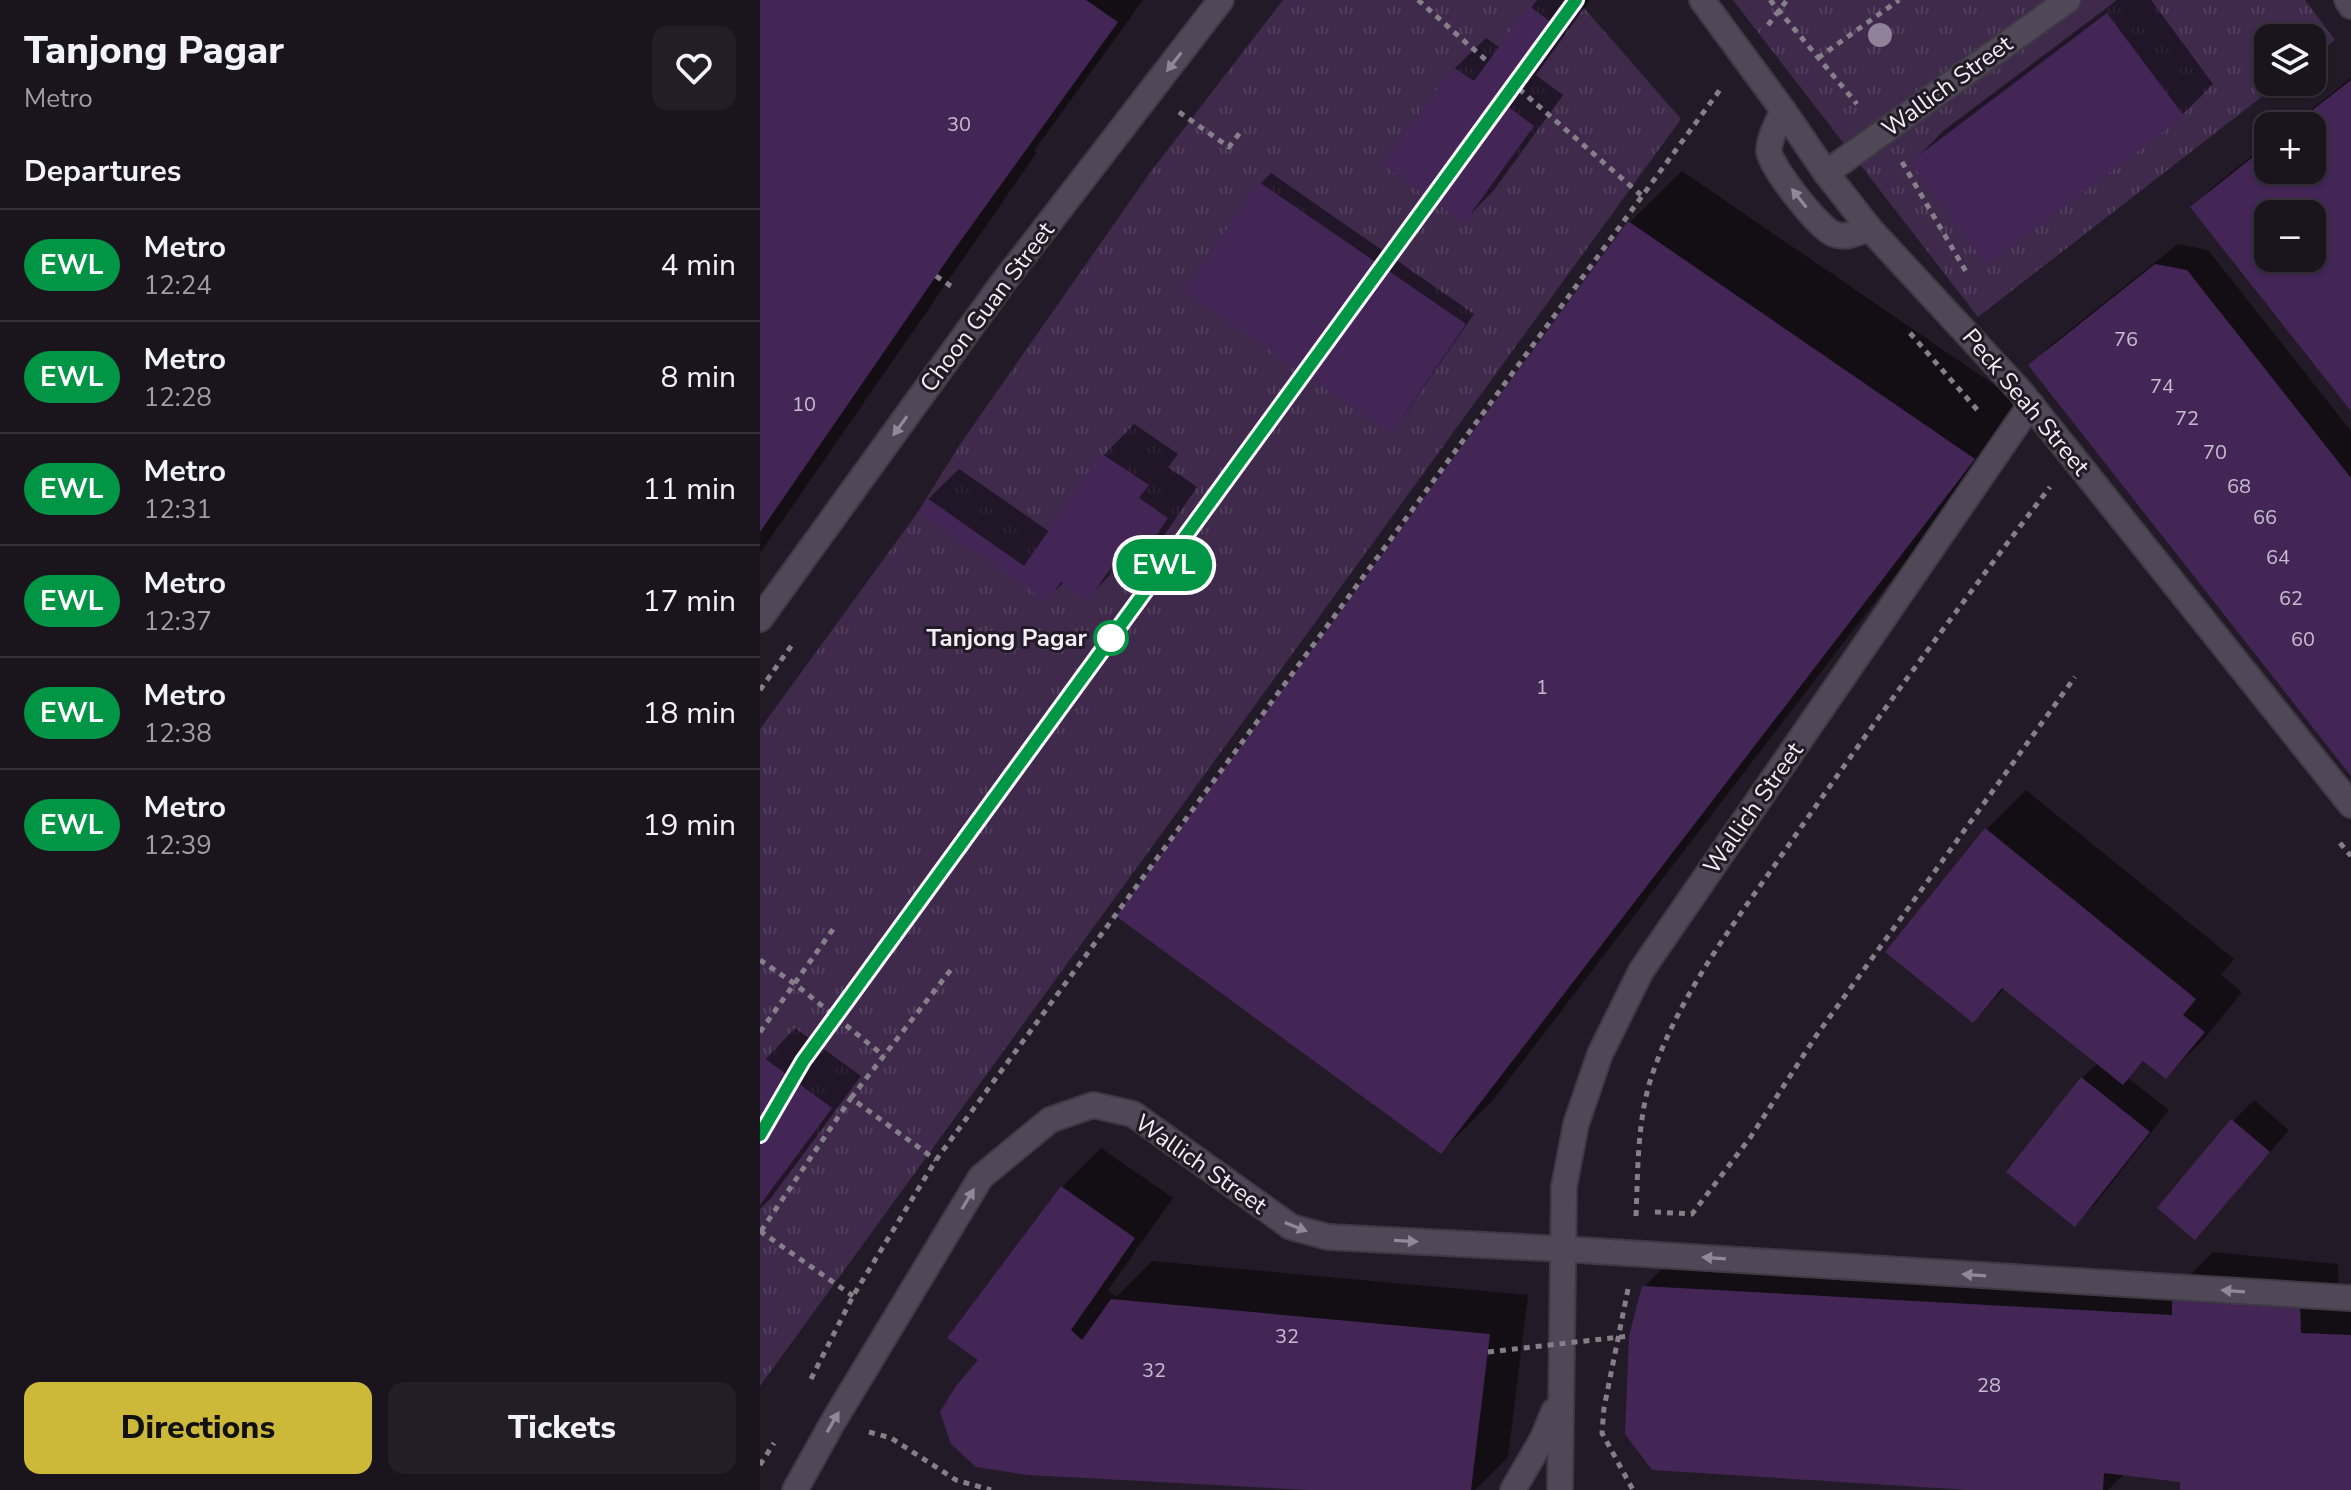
<!DOCTYPE html>
<meta charset="utf-8">
<style>
:root{--surface:#1a141d;--page:#231d26;--text:#f1f3f6;--muted:#9f9ea4;--line:#38333b;--accent:#ccb939}
body{margin:0;font-family:"Nunito Sans",sans-serif;background:var(--page);color:var(--text);height:100vh;display:flex;flex-direction:column;font-size:30px;white-space:nowrap}
*{box-sizing:border-box;margin:0}
p{font-size:26px;color:var(--muted)}
.icon{flex:none;width:44px;height:44px;fill:none;stroke:currentColor;stroke-width:2;stroke-linecap:round;stroke-linejoin:round}
.map{position:relative;flex:1;overflow:hidden}
.side{display:flex;flex-direction:column;background:var(--surface);width:760px}
.side>*{flex:none}
.badge{padding:0 16px;border-radius:26px;font-size:28px;line-height:52px}
.buttons{position:absolute;left:1494px;top:24px;display:grid;gap:16px}
.buttons a{display:grid;place-items:center;width:72px;height:72px;border-radius:16px;background:var(--surface);box-shadow:0 2px 6px #0004,0 0 0 2px var(--line);font-size:40px}
.map>.badge{position:absolute;translate:-50% -50%;box-shadow:0 0 0 4px #fff}
h2{padding:0 24px;font-size:30px;line-height:72px}
.round{display:grid;place-items:center;flex:none;width:84px;height:84px;border-radius:16px;background:var(--page)}
.head{display:flex;align-items:center;justify-content:space-between;height:136px;padding:0 24px}
h1{font-size:38px;font-weight:800;line-height:60px}
.primary-button{display:flex;gap:16px;margin-top:auto;padding:16px 24px}
.primary-button a{flex:1;height:92px;border-radius:16px;background:var(--accent);color:#111;font-size:32px;font-weight:800;line-height:92px;text-align:center}
.primary-button a+a{background:var(--page);color:var(--text)}
ul{padding:0;list-style:none}
li{display:flex;align-items:center;gap:24px;height:112px;padding:0 24px;border-top:2px solid var(--line)}
li div{flex:1}
li b{display:block;font-size:30px}
li em{font-style:normal}
li .badge{min-width:88px;font-weight:700;text-align:center}
main{display:flex;flex:1;min-height:0}
.map>svg:first-child{display:block}
.park{fill:url(#park-tufts)}
.shadow{fill:#0007;fill-rule:evenodd}
.building{fill:#432656;fill-rule:evenodd}
.lines{fill:none;stroke-linecap:round;stroke-linejoin:round}
.lane-casing{stroke:#3e3943;stroke-width:28}
.street-casing{stroke:#3e3943;stroke-width:28}
.path{stroke:#857f89;stroke-width:5;stroke-dasharray:6 6;stroke-linecap:butt}
.lane{stroke:#504856;stroke-width:24}
.street{stroke:#504856;stroke-width:24}
.path-bridge{stroke:#857f89;stroke-width:5;stroke-dasharray:6 6;stroke-linecap:butt}
.tree{fill:#8f8299}
.oneway{fill:#918a96}
.line-casing{stroke:#fff;stroke-width:18}
.line{stroke:#009645;stroke-width:12}
.stop-dot{fill:#fff;stroke:#009645;stroke-width:4}
.labels{text-anchor:middle;stroke-width:6;stroke-linejoin:round;paint-order:stroke}
.number-label{font-size:20px;fill:#c7bcce}
.street-label{font-size:24px;fill:#f3eef6;stroke:#221b27}
.stop-label{font-size:24px;font-weight:bold;fill:#f3eef6;stroke:#221b27;text-anchor:end}
</style>
<main>
<section class="side">
<div class="head"><div><h1>Tanjong Pagar</h1><p>Metro</p></div><a class="round"><svg class="icon" aria-label="heart" viewBox="0 0 24 24"><path d="M12 20l-8-8c-3-5 5-10 8-4 3-6 11-1 8 4z"/></svg></a></div>
<h2>Departures</h2>
<ul>
<li><span class="badge" style="background:#009645;color:#fff">EWL</span><div><b>Metro</b><p>12:24</p></div><em>4 min</em></li>
<li><span class="badge" style="background:#009645;color:#fff">EWL</span><div><b>Metro</b><p>12:28</p></div><em>8 min</em></li>
<li><span class="badge" style="background:#009645;color:#fff">EWL</span><div><b>Metro</b><p>12:31</p></div><em>11 min</em></li>
<li><span class="badge" style="background:#009645;color:#fff">EWL</span><div><b>Metro</b><p>12:37</p></div><em>17 min</em></li>
<li><span class="badge" style="background:#009645;color:#fff">EWL</span><div><b>Metro</b><p>12:38</p></div><em>18 min</em></li>
<li><span class="badge" style="background:#009645;color:#fff">EWL</span><div><b>Metro</b><p>12:39</p></div><em>19 min</em></li>
</ul>
<div class="primary-button"><a>Directions</a><a>Tickets</a></div>
</section>
<div class="map">
<svg width="1591" height="1490" viewBox="0 0 1591 1490">
<defs>
<pattern id="park-tufts" width="24" height="20" patternUnits="userSpaceOnUse" patternTransform="scale(2)"><rect width="24" height="20" fill="#3f2a4c"/><path d="M3 7l-1-3M5 7V3M7 7l1-3M15 17l-1-3M17 17v-4M19 17l1-3" fill="none" stroke="#523f5e"/></pattern>
</defs>
<rect width="100%" height="100%" fill="#221b27"/>
<!-- park -->
<g class="park">
<path d="M523,0H817L921,119L0,1386V729L158,512L201,443L389,174Z"/>
<path d="M973,0H1545L1575,40L1552,58V38H1508V82H1521L1218,317Z"/>
</g>
<!-- shadow -->
<g class="shadow">
<path d="M0,0H383L274,151L277,152L0,553Z"/>
<path d="M777,0H830L776,75L803,95L734,190L704,221L695,68L726,38L740,48Z"/>
<path d="M1357,0H1391L1453,84L1423,114L1228,262L1153,162L1183,131Z"/>
<path d="M1591,78V406L1433,207L1453,187L1508,143V170H1552V126H1530ZM1508,214H1552V258H1508Z"/>
<path d="M922,171L1265,406L733,1100L681,1152L870,222Z"/>
<path d="M511,173L714,314L640,421L630,431L501,183Z"/>
<path d="M1418,244L1448,250L1591,431V773L1271,365L1292,344Z"/>
<path d="M374,424L418,454L408,467L437,487L403,537L372,567L363,561L328,598L304,582L287,599L168,499L199,469L290,532L344,455Z"/>
<path d="M1266,790L1474,959L1461,975L1482,992L1445,1038L1406,1077L1385,1060L1368,1078L1409,1110L1336,1203L1315,1224L1322,1078L1338,1063L1245,988L1213,1020L1128,951L1227,829Z"/>
<path d="M35,1028L101,1076L11,1198L0,1209V1065Z"/>
<path d="M1494,1100L1529,1130L1435,1237L1473,1121Z"/>
<path d="M341,1148L413,1198L348,1290L356,1297L392,1261L768,1295L748,1457L715,1490H586L221,1360L302,1187Z"/>
<path d="M923,1248L1430,1275L1453,1252L1578,1264L1579,1295H1591V1490H1422V1480L1365,1473L1348,1490H1241L884,1287Z"/>
</g>
<!-- building -->
<g class="building">
<path d="M0,0H326L358,22L194,250L0,532Z"/>
<path d="M769,6L802,30L747,106L774,126L704,223L623,165L693,67L714,81Z"/>
<path d="M1347,13L1424,116L1227,265L1150,162Z"/>
<path d="M1591,80V411L1430,207L1508,145V170H1552V126H1532ZM1508,214H1552V258H1508Z"/>
<path d="M499,182L706,324L631,434L424,291Z"/>
<path d="M868,221L1215,459L681,1154L356,916Z"/>
<path d="M1395,264L1427,270L1591,478V776L1268,365Z"/>
<path d="M342,454L389,485L379,498L408,518L372,570L357,559L328,601L301,582L287,602L158,512L167,498L264,566Z"/>
<path d="M1225,828L1436,999L1423,1015L1445,1032L1406,1079L1383,1061L1363,1085L1242,988L1213,1023L1125,952Z"/>
<path d="M3,1057L72,1108L0,1205V1061Z"/>
<path d="M1321,1077L1390,1132L1315,1227L1246,1172Z"/>
<path d="M1471,1119L1510,1152L1435,1240L1397,1208Z"/>
<path d="M301,1186L375,1238L311,1330L322,1340L351,1299L730,1334L711,1490H548L268,1475L216,1467L191,1444L180,1412L196,1386L218,1360L187,1338Z"/>
<path d="M882,1286L1412,1315V1291L1540,1302L1541,1333L1591,1335V1490H1420V1482L1344,1473L1343,1490H1209L892,1470L865,1434L869,1336Z"/>
</g>
<g class="lines">
<defs>
<g id="lane">
<path d="M1023,110C1018,123 1009,137 1009,151C1010,166 1059,229 1074,234C1085,239 1099,232 1110,229"/>
<path d="M803,1249L1591,1298"/>
</g>
<g id="street">
<path d="M942,0L1023,110L1066,173L1110,229L1260,391L1591,805"/>
<path d="M1587,0L1591,6"/>
<path d="M1066,173L1308,0"/>
<path d="M0,619L242,284L461,0"/>
<path d="M35,1490L73,1422L221,1177L290,1120L333,1105L373,1114L531,1227L568,1237L803,1249"/>
<path d="M753,1490L783,1438L794,1411"/>
<path d="M800,1490L804,1187L816,1124L840,1054L881,971L1271,404"/>
</g>
</defs>
<!-- lane casing -->
<use href="#lane" class="lane-casing"/>
<!-- street casing -->
<use href="#street" class="street-casing"/>
<!-- path -->
<g class="path">
<path d="M658,0L728,62"/>
<path d="M1010,0L1097,104"/>
<path d="M1008,25L1027,0"/>
<path d="M1058,58L1139,0"/>
<path d="M759,89L881,195"/>
<path d="M419,112L469,147L482,130"/>
<path d="M1142,162L1208,275"/>
<path d="M176,276L195,289"/>
<path d="M1150,333L1220,413"/>
<path d="M0,690L34,642"/>
<path d="M1580,843L1591,856"/>
<path d="M0,960L35,984L124,1056"/>
<path d="M0,1032L76,925"/>
<path d="M91,1098L193,967"/>
<path d="M895,1212L932,1214L990,1138L1056,1036L1315,677"/>
<path d="M876,1216C878,1170 877,1123 891,1078C919,994 976,921 1026,849C1111,726 1199,606 1290,487"/>
<path d="M0,1231L93,1296"/>
<path d="M1,1231L91,1098L176,1160"/>
<path d="M868,1289L844,1408L842,1433L873,1490"/>
<path d="M51,1379L93,1296L176,1160L962,87"/>
<path d="M109,1432L131,1438L196,1480L231,1490"/>
<path d="M0,1465L14,1443"/>
</g>
<!-- lane -->
<use href="#lane" class="lane"/>
<!-- street -->
<use href="#street" class="street"/>
<!-- path-bridge -->
<path class="path-bridge" d="M728,1352L869,1336"/>
</g>
<!-- trees -->
<circle class="tree" cx="1120" cy="35" r="12"/>
<!-- one-way arrows -->
<defs><path id="oneway-solid" d="M-6-.8H1V-3.2L6.5 0L1 3.2V.8H-6Z" transform="scale(2)"/></defs>
<g class="oneway">
<use href="#oneway-solid" transform="translate(414 62) rotate(128)"/>
<use href="#oneway-solid" transform="translate(1039 198) rotate(-128)"/>
<use href="#oneway-solid" transform="translate(140 426) rotate(126)"/>
<use href="#oneway-solid" transform="translate(208 1199) rotate(-59)"/>
<use href="#oneway-solid" transform="translate(536 1227) rotate(22)"/>
<use href="#oneway-solid" transform="translate(646 1241) rotate(3)"/>
<use href="#oneway-solid" transform="translate(954 1258) rotate(-176)"/>
<use href="#oneway-solid" transform="translate(1214 1275) rotate(-176)"/>
<use href="#oneway-solid" transform="translate(1473 1291) rotate(-176)"/>
<use href="#oneway-solid" transform="translate(73 1422) rotate(-60)"/>
</g>
<g class="lines">
<defs>
<path id="line" d="M0,1135L43,1061L816,0"/>
</defs>
<!-- line casing -->
<use href="#line" class="line-casing"/>
<!-- line -->
<use href="#line" class="line"/>
</g>
<!-- markers -->
<circle class="stop-dot" cx="351" cy="638" r="16"/>
<g class="labels">
<!-- number labels -->
<g class="number-label">
<text x="199" y="131">30</text>
<text x="1366" y="346">76</text>
<text x="1402" y="393">74</text>
<text x="44" y="411">10</text>
<text x="1427" y="425">72</text>
<text x="1455" y="459">70</text>
<text x="1479" y="493">68</text>
<text x="1505" y="524">66</text>
<text x="1518" y="564">64</text>
<text x="1531" y="605">62</text>
<text x="1543" y="646">60</text>
<text x="782" y="694">1</text>
<text x="527" y="1343">32</text>
<text x="394" y="1377">32</text>
<text x="1229" y="1392">28</text>
</g>
<!-- street labels -->
<g class="street-label">
<text transform="translate(1187 86) rotate(-36)" y="8">Wallich Street</text>
<text transform="translate(227 307) rotate(-53)" y="8">Choon Guan Street</text>
<text transform="translate(1266 402) rotate(50)" y="8">Peck Seah Street</text>
<text transform="translate(993 808) rotate(-55)" y="8">Wallich Street</text>
<text transform="translate(441 1164) rotate(35)" y="8">Wallich Street</text>
</g>
<!-- stop labels -->
<g class="stop-label">
<text x="327" y="646">Tanjong Pagar</text>
</g>
</g>
</svg>
<div class="buttons">
<a><svg class="icon" aria-label="layers" viewBox="0 0 24 24"><path d="M12 4l9 5-9 5-9-5zM3 14l9 5 9-5"/></svg></a>
<a>+</a>
<a>−</a>
</div>
<b class="badge" style="left:404px;top:565px;background:#009645;color:#fff">EWL</b>
</div>
</main>
